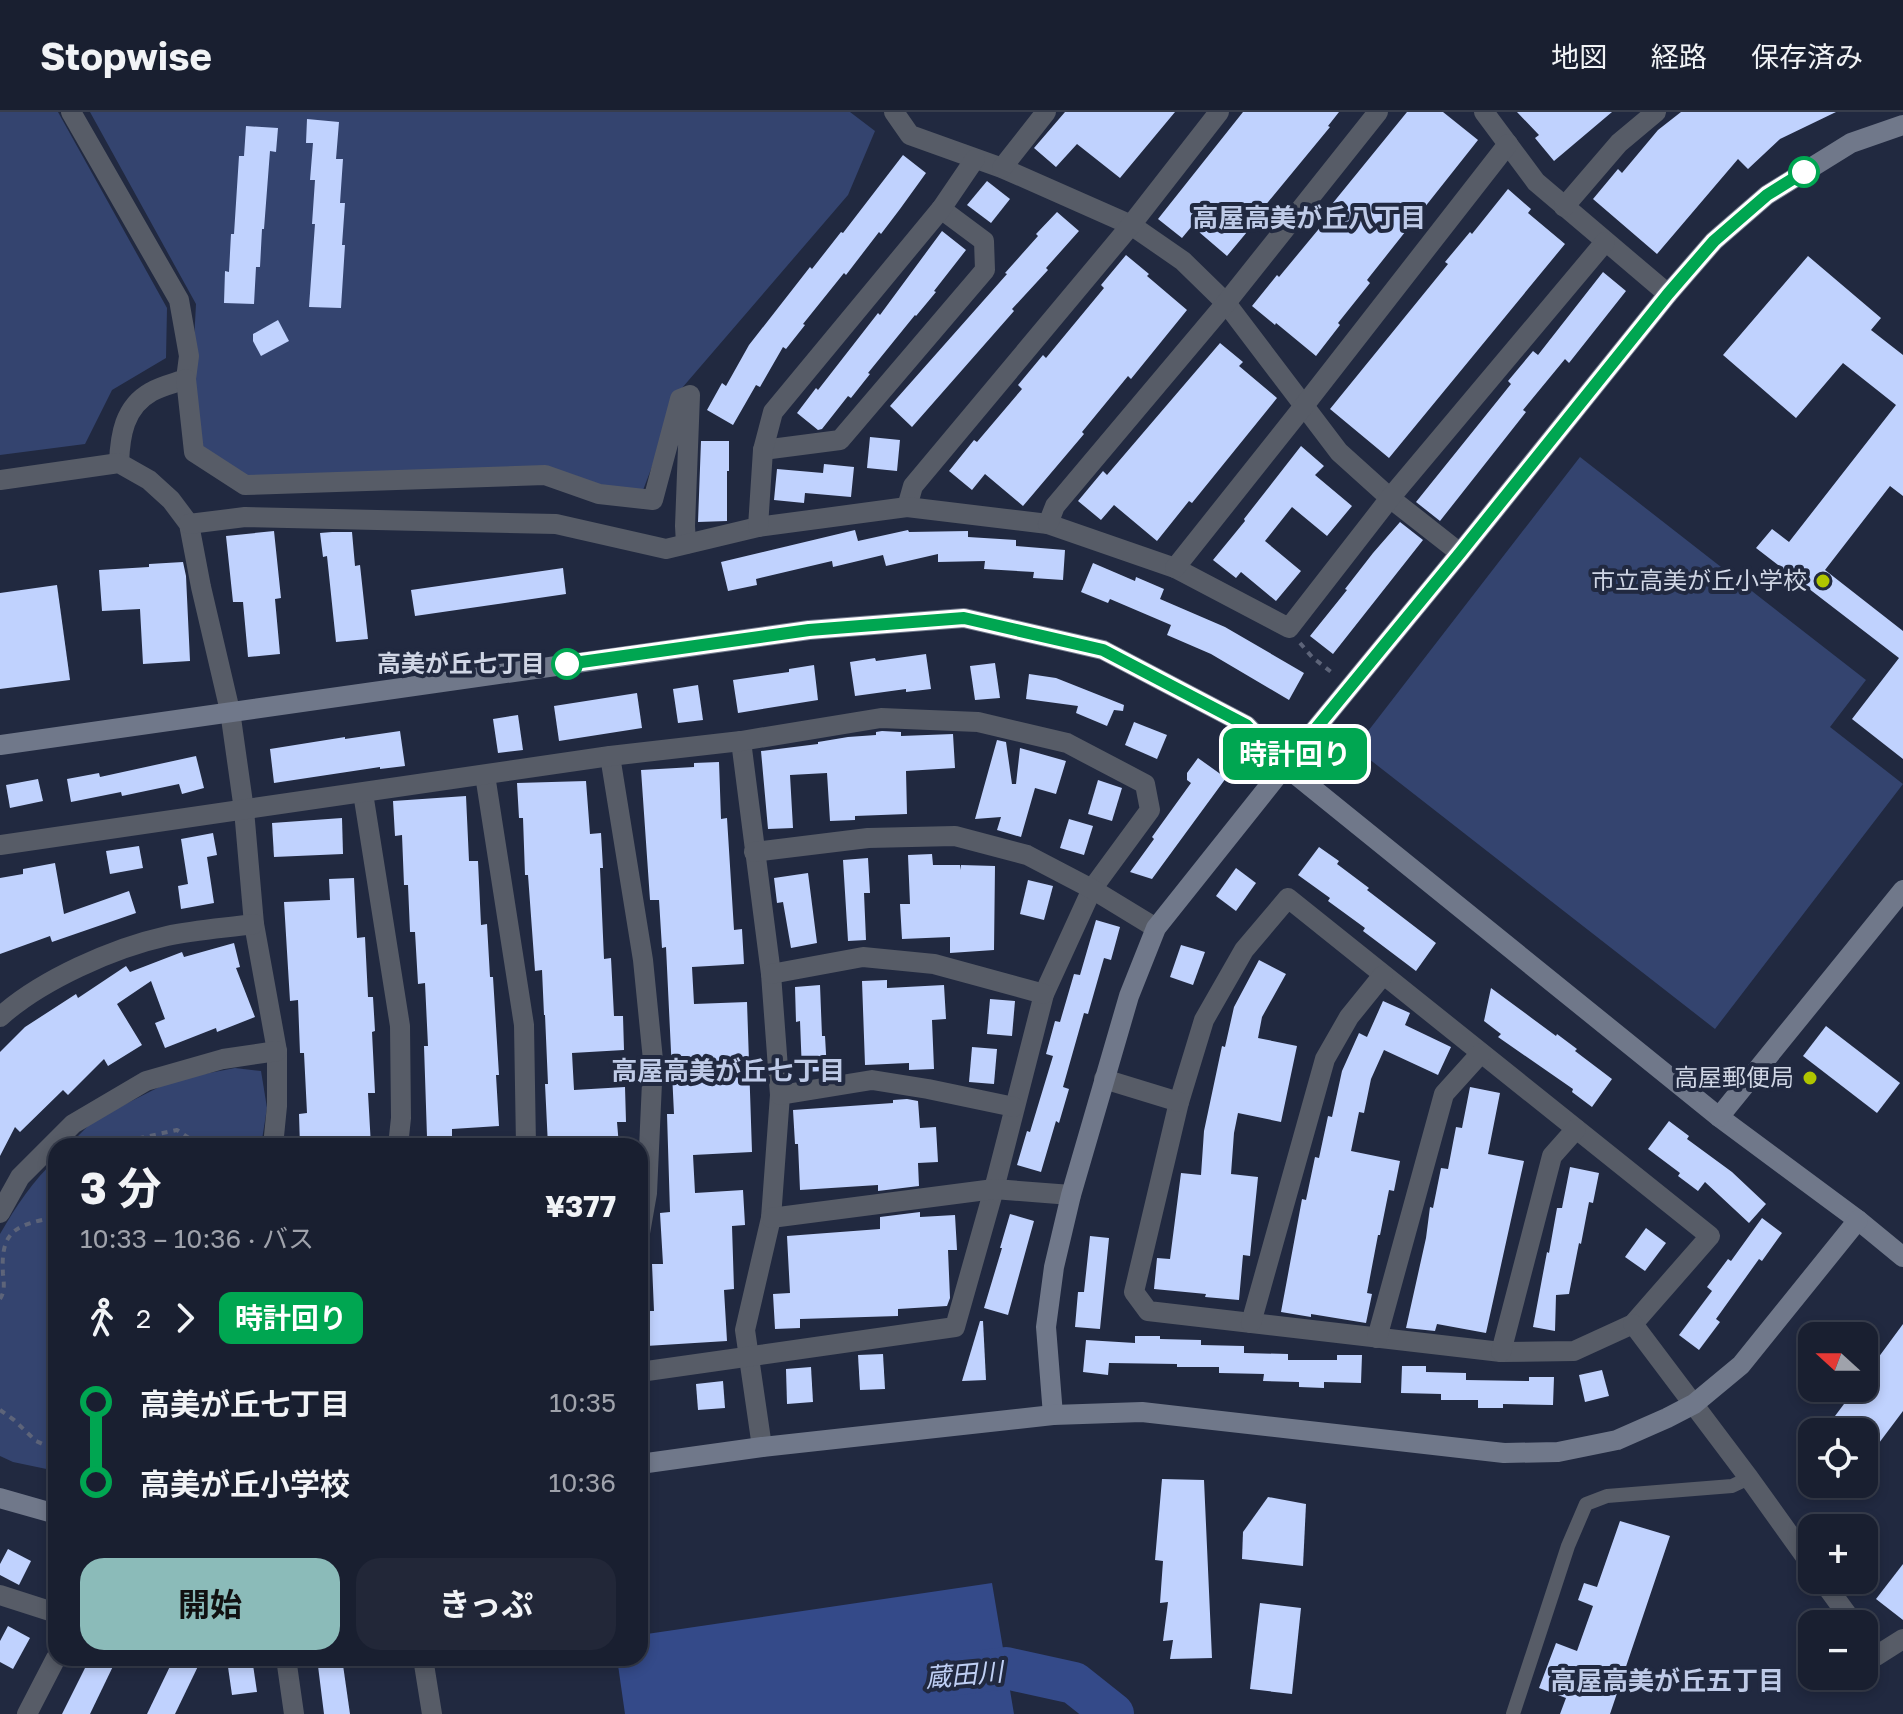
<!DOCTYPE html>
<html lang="ja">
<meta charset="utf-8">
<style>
:root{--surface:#191f30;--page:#222738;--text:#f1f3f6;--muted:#9fa2ab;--line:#373d4c;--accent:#8bbbb9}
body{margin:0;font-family:"Golos Text","Noto Sans JP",sans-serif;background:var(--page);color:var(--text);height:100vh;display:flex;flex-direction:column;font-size:30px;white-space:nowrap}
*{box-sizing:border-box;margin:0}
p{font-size:26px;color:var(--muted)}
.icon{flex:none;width:44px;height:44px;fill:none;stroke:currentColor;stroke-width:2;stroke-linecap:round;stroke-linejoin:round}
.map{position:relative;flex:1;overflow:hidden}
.details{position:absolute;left:48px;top:1026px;width:600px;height:528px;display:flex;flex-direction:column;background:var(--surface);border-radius:24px;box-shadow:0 4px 12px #0003,0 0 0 2px var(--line)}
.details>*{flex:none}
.badge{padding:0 16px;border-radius:12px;font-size:28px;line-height:52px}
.needle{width:52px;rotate:291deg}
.fabs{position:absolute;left:1798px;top:1210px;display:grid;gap:16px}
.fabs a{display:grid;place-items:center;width:80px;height:80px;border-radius:16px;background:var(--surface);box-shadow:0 4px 12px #0003,0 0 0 2px var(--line);font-size:40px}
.map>.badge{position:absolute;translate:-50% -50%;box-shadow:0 0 0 4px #fff}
.legs{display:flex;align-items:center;gap:12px;height:88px;padding:0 32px;font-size:26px}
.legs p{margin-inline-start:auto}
.head{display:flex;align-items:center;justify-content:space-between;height:136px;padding:0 32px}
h1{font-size:44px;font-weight:700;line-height:60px}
.cta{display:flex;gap:16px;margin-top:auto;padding:16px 32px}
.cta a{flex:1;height:92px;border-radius:24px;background:var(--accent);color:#111;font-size:32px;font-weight:700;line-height:92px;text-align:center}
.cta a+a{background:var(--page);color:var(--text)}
ul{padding:0 32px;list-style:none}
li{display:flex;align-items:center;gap:28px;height:80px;font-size:30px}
li i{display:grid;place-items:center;width:12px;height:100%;margin:0 10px;background:currentColor}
li i::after{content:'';width:20px;height:20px;margin:-10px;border:6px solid;border-radius:50%;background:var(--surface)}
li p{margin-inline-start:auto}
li:first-child i{background:linear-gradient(#0000 50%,currentColor 0)}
li:last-child i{background:linear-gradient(currentColor 50%,#0000 0)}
header{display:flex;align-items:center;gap:48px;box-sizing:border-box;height:112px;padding:0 40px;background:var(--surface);border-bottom:2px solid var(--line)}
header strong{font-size:38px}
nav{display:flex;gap:44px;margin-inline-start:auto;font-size:28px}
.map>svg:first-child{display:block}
.green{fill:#34446f}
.water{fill:#344a89}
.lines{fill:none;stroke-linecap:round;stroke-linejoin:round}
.river{stroke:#344a89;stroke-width:42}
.building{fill:#c0d2fe}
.path{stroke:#5d6479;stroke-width:4;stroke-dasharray:6 6;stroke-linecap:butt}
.lane{stroke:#575c67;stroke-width:14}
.street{stroke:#575c67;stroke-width:20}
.secondary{stroke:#70788a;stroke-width:20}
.line-1-casing{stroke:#fff;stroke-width:18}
.line-1{stroke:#00a651;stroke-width:12}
.stop-1-dot{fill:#fff;stroke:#00a651;stroke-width:4}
.poi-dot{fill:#b0c500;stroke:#212940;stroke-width:3}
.labels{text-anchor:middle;stroke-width:8;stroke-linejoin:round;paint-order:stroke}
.poi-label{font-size:24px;fill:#d0d6e5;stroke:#212940;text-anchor:end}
.stop-label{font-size:24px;font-weight:bold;fill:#d0d6e5;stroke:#212940;text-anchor:end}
.neighbourhood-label{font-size:26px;font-weight:bold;fill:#becae7;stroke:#212940}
.water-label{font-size:26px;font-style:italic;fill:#bfcff4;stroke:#212940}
</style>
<header>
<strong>Stopwise</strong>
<nav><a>地図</a><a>経路</a><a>保存済み</a></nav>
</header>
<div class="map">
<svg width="1903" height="1602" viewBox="0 0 1903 1602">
<rect width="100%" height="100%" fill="#212940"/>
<!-- green -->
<g class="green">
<path d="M0,0H58L167,196L166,246L112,278L85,332L0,343Z"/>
<path d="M90,0H850L875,19L848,83L682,276L640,386L544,368L247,374L189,323L196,192Z"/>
<path d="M1580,345L1866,568L1830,615L1903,672L1715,917L1355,636Z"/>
<path d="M235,956L261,959L267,996L261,1034H68L94,1008L173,968Z"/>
<path d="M56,1047V1359L13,1350L0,1344V1122C16,1094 33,1069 56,1047Z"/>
</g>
<!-- water -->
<path class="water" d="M992,1471L1014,1602H625L617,1546H640V1523Z"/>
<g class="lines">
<!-- river -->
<path class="river" d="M951,1563L1006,1556L1074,1571L1113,1602"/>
</g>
<!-- building -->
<g class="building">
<path d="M1065,0H1175L1120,66L1077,32L1056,55L1034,36Z"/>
<path d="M1243,0H1339L1328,14L1330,15L1250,112L1252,114L1227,144L1192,114L1182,126L1158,107Z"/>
<path d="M1407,0H1443L1478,28L1367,168L1370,171L1338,211L1340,213L1316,244L1276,211L1275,213L1252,194L1277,163L1279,165L1332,101L1328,97Z"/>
<path d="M1517,0H1612L1554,49L1535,26L1539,23Z"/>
<path d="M1681,0H1836L1780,27L1748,57L1738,47L1657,142L1593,87L1618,57L1622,61L1658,18Z"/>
<path d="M307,7L339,10L336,47H343L340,91H345L342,133H345L341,196L309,195L315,112H312L315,68H310L313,31H306Z"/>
<path d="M246,14L278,16L276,40L270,39L264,117H262L260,155H256L254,192L224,191L225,159L229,160L231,122H234L239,44H244Z"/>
<path d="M903,43L926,61L900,97L881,122L879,120L846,163L844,161L803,212L805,213L786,237L783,235L760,275L756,273L733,313L707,298L722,271L726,274L749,233L810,155L812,157L841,120L843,121Z"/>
<path d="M987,69L1010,87L991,111L967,93Z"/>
<path d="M1508,77L1531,97L1528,101L1565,132L1389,346L1330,297L1448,152L1445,150L1470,120L1472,122Z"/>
<path d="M1057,100L1079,119L1046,156L1048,158L1012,197L1014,199L912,315L890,294L1007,162L1005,161L1038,124L1036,122Z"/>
<path d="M942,119L966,138L934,179L936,180L916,204L915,203L868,261L870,262L851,286L848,284L822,317L818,318L797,301L816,276L818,278L878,201L880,203Z"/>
<path d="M1126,143L1149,162L1147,164L1187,198L1131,267L1128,264L1082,320L1084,322L1023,394L985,362L972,378L949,359L974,328L977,330L1022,277L1018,273L1043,243L1046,246L1104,176L1101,173Z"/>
<path d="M1808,144L1881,206L1871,218L1903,243V384L1890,374L1825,458L1903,519V647L1852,607L1899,546L1756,436L1772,417L1789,430L1896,293L1843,251L1796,306L1723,243Z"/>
<path d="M1603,160L1626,179L1569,251L1565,247L1523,298L1526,300L1440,409L1416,390L1511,272L1508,269L1533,239L1538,243Z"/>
<path d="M278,208L289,229L261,244L253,229V222Z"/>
<path d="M1220,231L1243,250L1239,254L1277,286L1192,391L1189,389L1157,429L1114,393L1101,408L1078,389L1103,359L1107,363Z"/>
<path d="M870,325L900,328L897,359L867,356Z"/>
<path d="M701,329H729V359H727V409L698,410Z"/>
<path d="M1301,334L1324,354L1315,363L1352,394L1327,424L1292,395L1265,429L1301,459L1276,489L1241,460L1236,466L1213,448L1245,409L1244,407Z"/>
<path d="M824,352L854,355L851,385L805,381L804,391L774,388L777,357L823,361Z"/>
<path d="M1400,410L1423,428L1333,542L1310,524L1347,478L1345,477L1373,441Z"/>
<path d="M855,418L858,429L908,418L909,420L968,419V425L1016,428V434L1065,438L1063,468L1033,466L1034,460L984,457L985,449L938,450V442L886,454L883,443L833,455L832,449L756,467L757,473L728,479L721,450Z"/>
<path d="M274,419L281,486L275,487L280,542L248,545L243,490H233L226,424Z"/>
<path d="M332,420H352L355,454L360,453L368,527L336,530L327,444L323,445L320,421Z"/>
<path d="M183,450L186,464L190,549L143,552L140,497L102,499L99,458L149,455V452Z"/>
<path d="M1093,451L1135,469L1136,465L1164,477L1160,487L1225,515L1304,561L1289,588L1211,542L1167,523L1171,513L1110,487L1108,491L1081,480Z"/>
<path d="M563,456L566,482L415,504L411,478Z"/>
<path d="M57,473L70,568L0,577V481Z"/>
<path d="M926,542L931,577L906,580V577L855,584L850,550L875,546L876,549Z"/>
<path d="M995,551L1000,586L975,588L970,554Z"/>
<path d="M814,553L818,588L738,601L733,568L789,560V557Z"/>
<path d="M1029,562L1056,566L1124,593L1123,599L1114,598L1107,614L1076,601L1078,594L1026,587Z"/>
<path d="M698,573L703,608L678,611L673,577Z"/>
<path d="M637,581L642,616L559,629L554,594Z"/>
<path d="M518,603L523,638L498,641L493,607Z"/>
<path d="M1134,610L1167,623L1157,647L1125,633Z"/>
<path d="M400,619L405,654L380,657V655L274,671L270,637L345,625V627Z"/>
<path d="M882,619L901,620V624L953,622L955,656L906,659L907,702L855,704V708L830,709L827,661L790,663L793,716L768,717L761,639L818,632V630L848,625L876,623V620Z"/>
<path d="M997,628L1006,630L1012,672H1016L1020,636L1066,649L1056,682L1035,676L1021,725L997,718L1001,705L975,707Z"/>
<path d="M196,644L204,676L182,682L179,672L122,684L121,680L71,690L67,667L99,661L100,665Z"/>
<path d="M1198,646L1226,666L1152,767L1130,760L1154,727L1152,725L1191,671L1187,668V661Z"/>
<path d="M719,650L721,707L727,706L734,818L742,817L744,852L692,855L694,892L747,890L752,1040L693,1043L695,1081L743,1078L745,1113L732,1114L734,1177L724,1178L727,1229L646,1234L645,1199H654L652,1152H663L660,1101L670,1100L667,1002H674L666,835L662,836L659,788H650L641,658L694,655V651Z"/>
<path d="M38,667L43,689L10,696L6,673Z"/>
<path d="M1098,668L1122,676L1112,709L1088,702Z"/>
<path d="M586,669L590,722L601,721L603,756H600L604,847L611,846L614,904H623L624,938L572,941L574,978L625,975L626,1010H617L619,1034H548L545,972H548L545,903H544L542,858L535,859L528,763H525L523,706H519L517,671Z"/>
<path d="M466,684L469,749H478L481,813L487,812L490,865H493L499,963H496L499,1014L452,1017V1024L427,1025L424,934H428L425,871L418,872L415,820H410L408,773H404L402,723L395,724L393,689Z"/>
<path d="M342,706L343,742L274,745L272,711Z"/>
<path d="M1069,707L1093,714L1084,743L1060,736Z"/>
<path d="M213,721L217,743L207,745L214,791L181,797L178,774L188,772L181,727Z"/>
<path d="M139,734L143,756L110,762L106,739Z"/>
<path d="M1319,735L1339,749L1337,752L1369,776L1367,778L1436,831L1416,859L1363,819L1365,816L1328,789L1330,786L1298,763Z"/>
<path d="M932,742L933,753H960V758L961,753L995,754L994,838L950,841V825L902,827L900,792H910L908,743Z"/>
<path d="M868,746L870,781H864L866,828L848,829L843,748Z"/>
<path d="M55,751L64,802L129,779L136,801L52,830L50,824L0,842V766L23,762V757Z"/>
<path d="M1236,756L1256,771L1236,799L1216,784Z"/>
<path d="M808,761L817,831L791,836L783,790L777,791L774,766Z"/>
<path d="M354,766L357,826L365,825L368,885H373L375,919L372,920L375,981H368L371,1034H300L299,1002L307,1001L304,941H300L298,888L290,889L284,790L330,788L329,767Z"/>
<path d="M1028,768L1053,774L1044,808L1020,802Z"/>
<path d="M1096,808L1120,815L1111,848L1104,846L1088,902L1084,901L1063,975L1069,977L1059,1011L1056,1009L1041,1060L1017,1053L1027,1019L1030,1020L1053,944L1046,942L1055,909L1060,910L1074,862L1080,863Z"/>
<path d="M234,831L240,855L236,856L255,905L217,920L216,916L165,936L155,911L165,907L151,869L117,892L142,933L108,954L104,947L68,983L63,978L20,1020L15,1015L0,1044V940L25,915L76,882L78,886L126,854L130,860L182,840L184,845Z"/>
<path d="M1181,833L1205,840L1193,873L1170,865Z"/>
<path d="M1259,848L1286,862L1262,905L1258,926L1297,934L1281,1010L1238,1001L1234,1021L1231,1062L1258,1065L1250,1144L1243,1143L1239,1188L1205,1185L1206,1182L1154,1177L1157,1146L1170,1147L1181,1061L1201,1063L1204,1019L1222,934L1225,935L1234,895Z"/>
<path d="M887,868V876L944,873L946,907L932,908L934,957L909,958V951L865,953L862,869Z"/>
<path d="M820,873L822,924H825L827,959L802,960L800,909L796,910L795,875Z"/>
<path d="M1491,876L1556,924L1557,922L1577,937L1575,939L1612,967L1592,995L1572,980L1573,977L1498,925L1501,922L1484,909Z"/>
<path d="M990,887L1015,889L1012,924L987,922Z"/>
<path d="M1383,889L1410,901L1405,913L1451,935L1438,963L1384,938L1371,967L1364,1001L1359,1000L1351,1039L1400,1049L1394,1079L1389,1078L1380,1123H1378L1367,1181L1372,1182L1366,1211L1311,1202V1205L1281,1200L1302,1087L1306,1088L1315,1045L1319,1046L1328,1004L1332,1005L1342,959L1359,921L1367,925Z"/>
<path d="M1826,914L1900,971L1877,1001L1803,944Z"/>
<path d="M972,935L997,937L994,972L969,970Z"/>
<path d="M1470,975L1500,981L1488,1042L1524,1049L1486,1221L1437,1212L1435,1219L1406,1216L1426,1126L1430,1095L1433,1096L1441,1056L1448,1057L1456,1015L1462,1016Z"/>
<path d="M907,987L918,989L920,1016L936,1015L938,1050L918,1051L919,1074L878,1079V1073L800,1078L798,1032H795L793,998L893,991V988Z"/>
<path d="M1669,1009L1689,1024L1687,1027L1732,1060L1766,1092L1749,1111L1705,1070L1698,1079L1678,1064L1680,1061L1648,1037Z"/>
<path d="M1570,1055L1599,1061L1593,1091L1589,1090L1581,1132L1579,1131L1569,1182L1556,1183L1555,1219L1533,1215L1547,1140L1549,1141L1557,1096H1562Z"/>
<path d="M920,1100V1105L955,1103L957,1138H948L950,1186L947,1194L898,1197V1204L800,1207V1216L775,1217L773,1182L790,1181L787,1124L880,1117V1105Z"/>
<path d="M1010,1102L1034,1109L1008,1203L984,1196L1002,1136H1000Z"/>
<path d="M1762,1106L1782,1121L1762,1149L1759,1147L1716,1207L1720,1210L1699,1238L1679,1223L1712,1179L1707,1175L1728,1147L1731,1149Z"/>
<path d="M1646,1116L1666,1131L1645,1159L1625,1145Z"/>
<path d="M1090,1124L1109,1126L1100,1217L1075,1215L1078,1180H1084Z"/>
<path d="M980,1209H983L986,1268L962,1269Z"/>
<path d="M1903,1212V1299L1864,1351V1320H1823L1856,1276H1864V1265Z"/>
<path d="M1135,1224H1160V1227L1201,1228V1233L1244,1234V1241L1288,1242V1248H1337V1243H1362L1361,1271L1324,1270V1276L1299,1275V1270L1263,1269L1264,1262L1219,1261V1255H1177V1252L1109,1251L1108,1263L1083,1260L1086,1228L1135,1231Z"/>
<path d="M883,1242L885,1277L860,1278L858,1243Z"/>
<path d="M1402,1254H1426V1260L1466,1261V1268L1529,1269V1265H1554L1553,1293L1503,1292V1296H1478V1288H1441V1282L1401,1281Z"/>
<path d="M811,1255L813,1290L787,1292L786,1257Z"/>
<path d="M1602,1258L1609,1284L1585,1290L1579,1263Z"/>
<path d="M723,1269L725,1296L698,1298L696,1272Z"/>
<path d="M1162,1367L1204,1368L1212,1546L1170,1547L1173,1528L1163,1529L1168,1490L1160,1491L1163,1449L1155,1448Z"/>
<path d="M1268,1385L1306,1392L1303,1454L1242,1447L1243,1420Z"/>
<path d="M1620,1409L1670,1424L1610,1602H1560L1566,1586L1539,1576L1556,1531L1577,1539L1593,1494L1578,1488L1584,1471L1597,1475Z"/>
<path d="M8,1437L31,1449L19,1473L0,1463V1452Z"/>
<path d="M1903,1452V1508L1876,1487Z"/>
<path d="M1260,1491L1301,1496L1292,1582L1250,1577Z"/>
<path d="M8,1514L30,1526L13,1557L0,1550V1529Z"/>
<path d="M90,1546H117L90,1602H62Z"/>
<path d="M174,1546H202L175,1602H147Z"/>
<path d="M252,1546L257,1580L232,1583L227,1548Z"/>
<path d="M317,1546H342L350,1602H324Z"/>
</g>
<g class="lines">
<!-- path -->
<g class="path">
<path d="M1300,531L1312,545L1335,563"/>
<path d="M103,1034L177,1018L201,1034"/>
<path d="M0,1187C5,1179 4,1172 3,1162C0,1117 17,1113 56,1105"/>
<path d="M0,1298L14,1308L36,1329L56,1338"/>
</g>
<!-- lane -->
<path class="lane" d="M1513,1602L1568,1434L1586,1392L1607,1384L1732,1374L1749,1366"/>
<!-- street -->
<g class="street">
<path d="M71,0L179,188L189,244L186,267C175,271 161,274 151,280C124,295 120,324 119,351"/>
<path d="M894,0L910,23L1002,56L1131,113L1183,149L1226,191L1339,340L1390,386L1460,441"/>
<path d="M1484,0L1536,70L1668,182"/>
<path d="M1002,56L1046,0"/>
<path d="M1564,95L1619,31L1656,0"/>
<path d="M186,267L194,340L245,373L545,363L599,382L653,388L680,287L690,283L685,414L686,432"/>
<path d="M763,338L840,328L985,158L984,129L941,97"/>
<path d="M0,368L119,351L149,368L171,388L189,412L201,475L230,599L244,698L254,812L277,939V994L273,1034"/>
<path d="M907,395L913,374L1131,113L1219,0"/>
<path d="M189,412L245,405L556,412L666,437L758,415L907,395L1048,412L1175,456L1289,516L1390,386L1605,130"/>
<path d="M1048,412L1055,394L1226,191L1378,0"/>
<path d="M758,415L763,338L773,300L941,97L975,47"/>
<path d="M1175,456L1303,295L1508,32"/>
<path d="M741,629L771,862L780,983L771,1106L745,1218L762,1335"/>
<path d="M610,644L643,848L653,948L647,1081L640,1121"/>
<path d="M485,663L524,913L526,1034"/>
<path d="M363,681L400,914L401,1006L398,1034"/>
<path d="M0,733L610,644L741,629L881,606L978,610L1067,631L1145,672L1150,698L1092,777L1044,882L994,1077L955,1215L640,1260"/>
<path d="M754,740L868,726L955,724L1027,743L1092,777L1156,816"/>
<path d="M1288,786L1710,1124L1633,1212L1574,1239L1501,1240L1148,1199L1134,1180L1179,990L1204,908L1244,838Z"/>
<path d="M771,862L863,845L934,852L1044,882"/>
<path d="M0,905C41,868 113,836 167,824C195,818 225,816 254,812"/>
<path d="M1104,967L1179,990"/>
<path d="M780,983L872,968L928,977L1014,995"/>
<path d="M0,1101L20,1065L73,1012L146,969L223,947L277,939"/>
<path d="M771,1106L994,1077L1071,1083"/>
<path d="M1251,1211L1325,947L1349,905L1383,863"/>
<path d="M1633,1212L1749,1366L1812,1454"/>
<path d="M1377,1226L1444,982L1481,941"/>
<path d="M1501,1240L1552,1044L1576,1017"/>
<path d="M1822,1468L1854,1512"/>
<path d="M0,1483L56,1501"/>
<path d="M1864,1527L1876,1544L1903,1527"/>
<path d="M286,1546L294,1602"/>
<path d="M423,1546L432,1602"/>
<path d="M27,1602L56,1546"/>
</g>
<!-- secondary -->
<g class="secondary">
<path d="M0,633L809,518L964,506L1103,538L1246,613L1285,654L1719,1005L1858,1108L1903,1145"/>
<path d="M1719,1005L1903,778"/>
<path d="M1053,1303L1046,1215L1054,1155L1071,1083L1129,884L1156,816L1285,654L1460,441L1668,182L1714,129L1767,83L1851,31L1903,13"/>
<path d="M640,1352L762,1335L1053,1303L1142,1300L1504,1341L1558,1340L1617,1328L1667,1306L1694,1292L1741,1253L1858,1108"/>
<path d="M0,1386L56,1402"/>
</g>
</g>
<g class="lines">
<defs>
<path id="line-1" d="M567,552L809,518L964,506L1103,538L1246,613L1285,654L1460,441L1668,182L1714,129L1767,83L1804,60"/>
</defs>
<!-- line-1 casing -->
<use href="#line-1" class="line-1-casing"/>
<!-- line-1 -->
<use href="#line-1" class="line-1"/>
</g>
<!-- markers -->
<g class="stop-1-dot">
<circle cx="1804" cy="60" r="14"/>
<circle cx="567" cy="552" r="14"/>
</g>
<g class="poi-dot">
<circle cx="1823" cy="469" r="8"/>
<circle cx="1810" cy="966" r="8"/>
</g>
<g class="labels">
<!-- poi labels -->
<g class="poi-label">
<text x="1807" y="477">市立高美が丘小学校</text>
<text x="1794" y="974">高屋郵便局</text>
</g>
<!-- stop labels -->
<g class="stop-label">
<text x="545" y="560">高美が丘七丁目</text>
</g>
<!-- neighbourhood labels -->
<g class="neighbourhood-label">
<text x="1309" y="115">高屋高美が丘八丁目</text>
<text x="728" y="968">高屋高美が丘七丁目</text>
<text x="1667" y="1578">高屋高美が丘五丁目</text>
</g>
<!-- water labels -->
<g class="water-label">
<text transform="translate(964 1563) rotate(-5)" y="9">蔵田川</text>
</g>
</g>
</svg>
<div class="fabs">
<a><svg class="needle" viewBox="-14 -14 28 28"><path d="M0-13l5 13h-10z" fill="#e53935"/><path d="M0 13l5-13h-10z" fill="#9fa2ab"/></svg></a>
<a><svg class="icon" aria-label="locate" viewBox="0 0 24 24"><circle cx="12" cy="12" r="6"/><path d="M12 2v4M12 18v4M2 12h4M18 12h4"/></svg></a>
<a>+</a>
<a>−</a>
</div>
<b class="badge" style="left:1295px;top:642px;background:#00a651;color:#fff">時計回り</b>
<section class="details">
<div class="head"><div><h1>3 分</h1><p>10:33 – 10:36 · バス</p></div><b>¥377</b></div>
<div class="legs"><svg class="icon" aria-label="walk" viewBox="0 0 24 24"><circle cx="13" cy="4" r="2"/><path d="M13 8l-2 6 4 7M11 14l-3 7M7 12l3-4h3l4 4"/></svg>2<svg class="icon" aria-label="forward" viewBox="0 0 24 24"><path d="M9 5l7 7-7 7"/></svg><b class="badge" style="background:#00a651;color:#fff">時計回り</b></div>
<ul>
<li><i style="color:#00a651"></i><b>高美が丘七丁目</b><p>10:35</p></li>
<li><i style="color:#00a651"></i><b>高美が丘小学校</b><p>10:36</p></li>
</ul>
<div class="cta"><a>開始</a><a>きっぷ</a></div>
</section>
</div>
